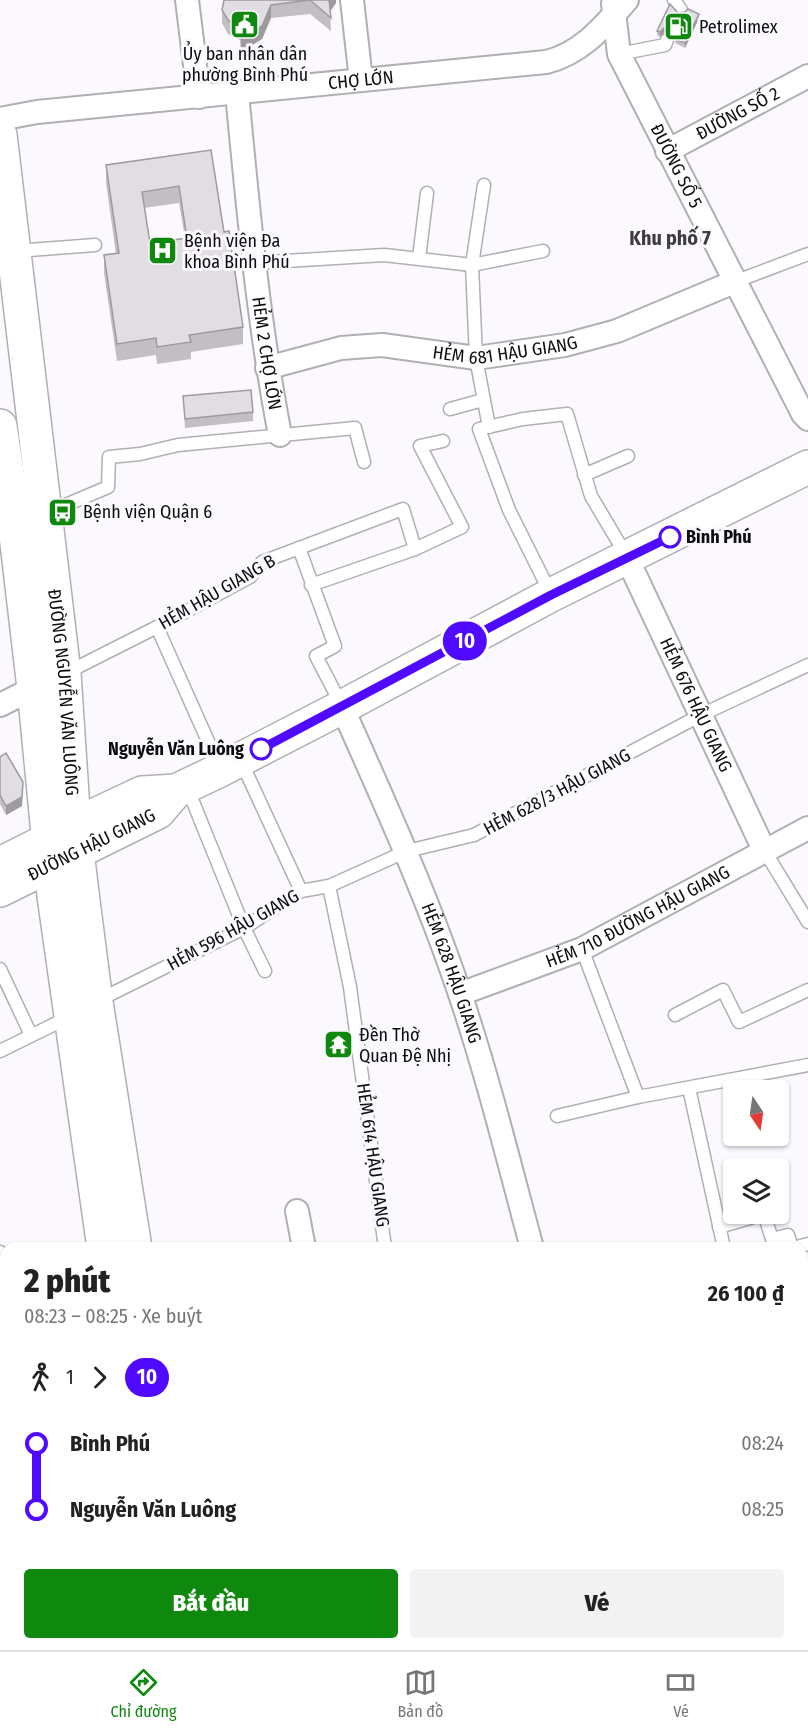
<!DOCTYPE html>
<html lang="vi">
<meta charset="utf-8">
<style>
:root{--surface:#fff;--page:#f2f2f2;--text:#222;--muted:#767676;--line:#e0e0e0;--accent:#0e880d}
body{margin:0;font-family:"Fira Sans Condensed",sans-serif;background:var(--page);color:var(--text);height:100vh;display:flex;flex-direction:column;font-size:22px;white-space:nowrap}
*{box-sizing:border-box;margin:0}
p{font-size:20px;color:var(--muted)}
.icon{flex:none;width:33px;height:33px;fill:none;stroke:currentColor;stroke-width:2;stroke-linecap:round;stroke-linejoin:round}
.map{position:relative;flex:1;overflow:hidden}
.drawer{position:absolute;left:0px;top:1242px;width:808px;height:408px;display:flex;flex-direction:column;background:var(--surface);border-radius:18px 18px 0 0;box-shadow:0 2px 4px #0004}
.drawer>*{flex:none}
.badge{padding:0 12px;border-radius:20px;font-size:21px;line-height:39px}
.needle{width:39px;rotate:167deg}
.fabs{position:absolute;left:723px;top:1080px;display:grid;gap:12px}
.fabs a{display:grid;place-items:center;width:66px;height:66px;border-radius:6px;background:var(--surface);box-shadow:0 2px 4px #0004;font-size:30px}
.map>.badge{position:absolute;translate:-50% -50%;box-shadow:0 0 0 3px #fff}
.legs{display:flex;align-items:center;gap:9px;height:66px;padding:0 24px;font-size:20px}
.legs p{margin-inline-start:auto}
.overview{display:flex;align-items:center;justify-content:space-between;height:102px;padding:0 24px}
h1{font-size:33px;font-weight:800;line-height:45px}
.cta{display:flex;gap:12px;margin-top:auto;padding:12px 24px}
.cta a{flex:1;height:69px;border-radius:6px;background:var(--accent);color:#fff;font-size:24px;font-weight:800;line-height:69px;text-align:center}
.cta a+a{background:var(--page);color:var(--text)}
ul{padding:0 24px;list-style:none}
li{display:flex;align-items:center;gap:21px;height:66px;font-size:22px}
li i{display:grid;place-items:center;width:9px;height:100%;margin:0 8px;background:currentColor}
li i::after{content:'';width:15px;height:15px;margin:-8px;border:4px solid;border-radius:50%;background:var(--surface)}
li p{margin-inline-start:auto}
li:first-child i{background:linear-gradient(#0000 50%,currentColor 0)}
li:last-child i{background:linear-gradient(currentColor 50%,#0000 0)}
.tab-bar{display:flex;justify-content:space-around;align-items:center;height:84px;border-top:2px solid var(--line);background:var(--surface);font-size:16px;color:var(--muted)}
.tab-bar a{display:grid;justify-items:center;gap:3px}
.tab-bar .on{color:var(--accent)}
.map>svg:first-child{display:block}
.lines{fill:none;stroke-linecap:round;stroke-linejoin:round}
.service-casing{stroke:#b2afb4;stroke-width:15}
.minor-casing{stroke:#b2afb4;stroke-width:26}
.secondary-casing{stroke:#b2afb4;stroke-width:36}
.service{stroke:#fff;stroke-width:12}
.minor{stroke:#fff;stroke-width:22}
.secondary{stroke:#fff;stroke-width:33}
.wall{fill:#c2bfc3;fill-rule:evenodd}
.shaded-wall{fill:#9e9b9f}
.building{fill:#e1dee3;stroke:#9e9b9f;stroke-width:1.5;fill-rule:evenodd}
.line-1-casing{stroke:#fff;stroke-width:14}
.line-1{stroke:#4f0aff;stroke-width:9}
.stop-1-dot{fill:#fff;stroke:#4f0aff;stroke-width:3}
.labels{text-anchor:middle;stroke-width:6;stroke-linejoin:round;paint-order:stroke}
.poi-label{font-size:18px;fill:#0d0c0e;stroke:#fbf8fe;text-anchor:start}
.street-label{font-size:18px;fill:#0d0c0e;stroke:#fbf8fe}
.stop-label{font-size:18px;font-weight:bold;fill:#0d0c0e;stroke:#fbf8fe;text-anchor:start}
.neighbourhood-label{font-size:20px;font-weight:bold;fill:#3e3c40;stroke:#fbf8fe}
</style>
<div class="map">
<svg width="808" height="1650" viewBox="0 0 808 1650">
<rect width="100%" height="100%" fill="#fbf8fe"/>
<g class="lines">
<defs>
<g id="service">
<path d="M674,0L681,10"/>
<path d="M619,54L665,45L667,40"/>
<path d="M484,185L472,265L476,358L489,427"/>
<path d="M16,251L95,245"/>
<path d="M419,258L427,193"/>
<path d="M253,263L384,255L472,265L543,251"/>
<path d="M734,282L808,254"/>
<path d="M450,409L483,400"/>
<path d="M584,475L628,456"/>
<path d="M47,513L108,487L109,457L140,454L178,445L355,428L364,462"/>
<path d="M299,548L335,646L316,656L342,706"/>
<path d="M311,585L415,549L462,527L420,446L443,441"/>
<path d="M551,594L509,510L479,429L523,419L567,414L591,496L626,555"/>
<path d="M157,627L220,768"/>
<path d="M66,673L157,627L250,577L262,562L403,509L415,549"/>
<path d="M241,761L301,891"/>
<path d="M187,787L244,928L265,971"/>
<path d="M764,850L808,922"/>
<path d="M329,886L350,987L385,1248"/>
<path d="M582,949L638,1097"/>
<path d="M0,969L31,1035"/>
<path d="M97,1001L244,928L301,891L329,886L407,851L474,835L701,715L808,665"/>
<path d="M675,1015L723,990L739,1022L808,990"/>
<path d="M0,1051L69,1017"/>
<path d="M689,1088L724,1248"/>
<path d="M557,1116L638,1097L808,1065"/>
<path d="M719,1227L764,1214L772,1239L788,1235L792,1248"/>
<path d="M793,1248L808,1244"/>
<path d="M0,1252L6,1286"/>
<path d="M802,1343L808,1341"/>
<path d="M802,1543L808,1553"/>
</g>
<g id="minor">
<path d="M187,0L199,97"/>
<path d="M352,0L361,80"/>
<path id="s1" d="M613,4L619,54L803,414L808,419"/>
<path id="s2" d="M237,93C248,208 258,321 280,435"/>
<path id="s3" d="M0,119L37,112L546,62C581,54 604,26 627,0"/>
<path id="s4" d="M667,151L808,76"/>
<path id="s5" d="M267,368L341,348L382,345L476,358L565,345L617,331L734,282"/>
<path id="s6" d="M627,558L764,850"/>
<path d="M0,705L34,688"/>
<path id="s7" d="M342,707C384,801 427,896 460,994C488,1077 509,1163 532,1248"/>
<path id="s8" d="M460,994L582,949L808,828"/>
<path d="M297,1211L304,1248"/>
<path d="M449,1644L452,1650"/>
<path d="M733,1644L737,1650"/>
<path d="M41,1650L51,1644"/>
</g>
<g id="secondary">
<path id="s9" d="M0,135L64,673L74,825L81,885L96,1002L135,1248"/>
<path d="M0,426L15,526L34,688L54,896L104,1248"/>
<path d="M0,864L48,840L74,825L142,793L176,791L220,770L342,707L551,595L808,467"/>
<path id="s10" d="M0,890L158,812L176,791"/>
<path d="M183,1644L186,1650"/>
<path d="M223,1644L226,1650"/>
</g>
</defs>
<!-- service casing -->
<use href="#service" class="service-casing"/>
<!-- minor casing -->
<use href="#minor" class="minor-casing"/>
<!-- secondary casing -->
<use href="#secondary" class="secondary-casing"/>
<!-- service -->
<use href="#service" class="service"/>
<!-- minor -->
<use href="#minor" class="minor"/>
<!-- secondary -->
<use href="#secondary" class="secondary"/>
</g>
<!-- wall -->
<g class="wall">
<path d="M224,0H336V3L330,12L331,31L310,14L271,18L262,39L241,52L240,40L228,34L222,23V10Z"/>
<path d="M678,13L699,18L685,48L675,43V38L671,33L665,32L660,37L657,35V31Z"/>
<path d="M211,150L224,232L243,327V344L191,352V359L157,364L156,355L117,361L104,273V255L116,254L106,183V165ZM179,203L185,238L150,243L144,208Z"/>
<path d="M183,396L253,412V421L185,428Z"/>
<path d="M0,757L23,791L22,806L6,815L0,804Z"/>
<path d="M303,1644H380L365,1650H304Z"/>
</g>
<!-- shaded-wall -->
<g class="shaded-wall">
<path d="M329,0H336V3L328,14Z"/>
<path d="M271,5V18L262,39L241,52V39Z"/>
<path d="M699,14V18L685,48V43Z"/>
<path d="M665,27V32L660,37V32Z"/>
<path d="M23,782L22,806L6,815V806Z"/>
<path d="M346,1644H380L365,1650H331Z"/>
</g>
<!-- building -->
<g class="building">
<path d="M224,0H329L331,18L310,0L271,5L262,26L241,39L240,27L228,20L222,10Z"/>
<path d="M670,4L678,13L685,12L688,9L699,14L685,43L675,39V34L671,28L665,27L660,32L657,31Z"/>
<path d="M211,150L224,232L229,231L243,327L189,335L191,342L157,347L156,338L117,344L104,255L119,253L106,165ZM179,186L187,238L150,243L142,192Z"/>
<path d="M251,390L253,412L185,419L183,396Z"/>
<path d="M6,753L23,782L22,797L6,806L0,795V757Z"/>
<path d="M307,1644H346L331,1650H310Z"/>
</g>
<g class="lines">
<defs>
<path id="line-1" d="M261,749L551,595L670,537"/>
</defs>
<!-- line-1 casing -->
<use href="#line-1" class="line-1-casing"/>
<!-- line-1 -->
<use href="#line-1" class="line-1"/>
</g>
<!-- icons -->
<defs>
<symbol id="civic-square" viewBox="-11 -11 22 22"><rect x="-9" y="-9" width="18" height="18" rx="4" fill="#0e880d" stroke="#fbf8fe"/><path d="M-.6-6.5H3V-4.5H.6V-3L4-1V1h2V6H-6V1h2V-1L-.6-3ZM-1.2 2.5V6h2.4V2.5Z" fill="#fff"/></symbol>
<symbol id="fuel-square" viewBox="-11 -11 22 22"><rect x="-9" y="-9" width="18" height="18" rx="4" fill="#0e880d" stroke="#fbf8fe"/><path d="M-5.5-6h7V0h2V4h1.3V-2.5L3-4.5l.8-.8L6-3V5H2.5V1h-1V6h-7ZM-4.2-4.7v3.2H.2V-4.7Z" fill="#fff"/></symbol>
<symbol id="hospital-square" viewBox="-11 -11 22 22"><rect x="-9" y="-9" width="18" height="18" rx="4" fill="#0e880d" stroke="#fbf8fe"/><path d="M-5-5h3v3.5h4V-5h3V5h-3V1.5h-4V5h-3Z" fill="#fff"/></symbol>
<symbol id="bus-square" viewBox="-11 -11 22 22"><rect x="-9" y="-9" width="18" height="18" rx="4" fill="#0e880d" stroke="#fbf8fe"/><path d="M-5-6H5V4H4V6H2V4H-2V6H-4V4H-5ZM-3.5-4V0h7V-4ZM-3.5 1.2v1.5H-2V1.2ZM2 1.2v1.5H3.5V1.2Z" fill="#fff"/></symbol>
<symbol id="temple-square" viewBox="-11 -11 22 22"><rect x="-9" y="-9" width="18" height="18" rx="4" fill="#0e880d" stroke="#fbf8fe"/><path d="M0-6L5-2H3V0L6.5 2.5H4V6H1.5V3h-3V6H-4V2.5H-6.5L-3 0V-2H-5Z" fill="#fff"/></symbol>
</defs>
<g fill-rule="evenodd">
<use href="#civic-square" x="228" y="8" width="33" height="33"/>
<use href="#fuel-square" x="662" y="10" width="33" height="33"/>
<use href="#hospital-square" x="146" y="234" width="33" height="33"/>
<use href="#bus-square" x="46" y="496" width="33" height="33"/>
<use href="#temple-square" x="322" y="1028" width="33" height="33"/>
</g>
<!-- markers -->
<g class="stop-1-dot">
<circle cx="670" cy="537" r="10"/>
<circle cx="261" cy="749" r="10"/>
</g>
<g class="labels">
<!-- poi labels -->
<g class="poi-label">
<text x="699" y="33">Petrolimex</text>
<text x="245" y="60" text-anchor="middle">Ủy ban nhân dân<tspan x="245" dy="21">phường Bình Phú</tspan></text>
<text x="184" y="247">Bệnh viện Đa<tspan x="184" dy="21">khoa Bình Phú</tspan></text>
<text x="83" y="518">Bệnh viện Quận 6</text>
<text x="359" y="1041">Đền Thờ<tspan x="359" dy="21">Quan Đệ Nhị</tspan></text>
</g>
<!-- street labels -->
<g class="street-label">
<text dy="6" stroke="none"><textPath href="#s3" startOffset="363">CHỢ LỚN</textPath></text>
<text dy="6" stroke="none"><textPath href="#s4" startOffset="80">ĐƯỜNG SỐ 2</textPath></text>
<text dy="6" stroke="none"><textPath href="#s1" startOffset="176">ĐƯỜNG SỐ 5</textPath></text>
<text dy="6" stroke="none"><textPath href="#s5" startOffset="242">HẺM 681 HẬU GIANG</textPath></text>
<text dy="6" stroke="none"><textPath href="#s2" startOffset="262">HẺM 2 CHỢ LỚN</textPath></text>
<text transform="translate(217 592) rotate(-30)" y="6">HẺM HẬU GIANG B</text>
<text dy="6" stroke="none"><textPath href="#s9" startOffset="561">ĐƯỜNG NGUYỄN VĂN LUÔNG</textPath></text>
<text dy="6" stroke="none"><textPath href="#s6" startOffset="162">HẺM 676 HẬU GIANG</textPath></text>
<text transform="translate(557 792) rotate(-28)" y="6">HẺM 628/3 HẬU GIANG</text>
<text dy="6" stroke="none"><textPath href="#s10" startOffset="102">ĐƯỜNG HẬU GIANG</textPath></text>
<text dy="6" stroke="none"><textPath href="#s8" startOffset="194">HẺM 710 ĐƯỜNG HẬU GIANG</textPath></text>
<text transform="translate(233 930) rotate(-29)" y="6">HẺM 596 HẬU GIANG</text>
<text dy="6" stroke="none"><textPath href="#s7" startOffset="288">HẺM 628 HẬU GIANG</textPath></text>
<text transform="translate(373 1155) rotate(82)" y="6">HẺM 614 HẬU GIANG</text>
</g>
<!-- stop labels -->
<g class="stop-label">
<text x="686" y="543">Bình Phú</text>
<text x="244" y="755" text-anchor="end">Nguyễn Văn Luông</text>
</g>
<!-- neighbourhood labels -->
<g class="neighbourhood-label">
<text x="670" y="245">Khu phố 7</text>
</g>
</g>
</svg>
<div class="fabs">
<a><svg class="needle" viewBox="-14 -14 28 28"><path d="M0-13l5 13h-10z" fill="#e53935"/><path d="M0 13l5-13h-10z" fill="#767676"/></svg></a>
<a><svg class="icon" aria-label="layers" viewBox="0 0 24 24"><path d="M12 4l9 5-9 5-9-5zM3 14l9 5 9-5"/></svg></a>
</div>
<b class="badge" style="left:465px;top:641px;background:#4f0aff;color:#fff">10</b>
<section class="drawer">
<div class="overview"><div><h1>2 phút</h1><p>08:23 – 08:25 · Xe buýt</p></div><b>26 100 ₫</b></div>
<div class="legs"><svg class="icon" aria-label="walk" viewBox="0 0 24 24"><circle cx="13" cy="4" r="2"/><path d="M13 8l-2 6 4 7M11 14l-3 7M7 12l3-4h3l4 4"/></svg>1<svg class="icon" aria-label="forward" viewBox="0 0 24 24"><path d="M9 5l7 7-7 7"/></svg><b class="badge" style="background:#4f0aff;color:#fff">10</b></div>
<ul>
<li><i style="color:#4f0aff"></i><b>Bình Phú</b><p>08:24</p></li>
<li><i style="color:#4f0aff"></i><b>Nguyễn Văn Luông</b><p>08:25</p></li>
</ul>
<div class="cta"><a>Bắt đầu</a><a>Vé</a></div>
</section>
</div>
<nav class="tab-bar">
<a class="on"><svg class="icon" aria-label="directions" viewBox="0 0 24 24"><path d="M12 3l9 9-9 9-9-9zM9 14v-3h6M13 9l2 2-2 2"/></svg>Chỉ đường</a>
<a><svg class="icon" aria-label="map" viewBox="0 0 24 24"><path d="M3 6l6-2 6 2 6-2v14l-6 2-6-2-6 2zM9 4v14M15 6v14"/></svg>Bản đồ</a>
<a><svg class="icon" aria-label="tickets" viewBox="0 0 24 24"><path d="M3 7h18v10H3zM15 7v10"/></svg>Vé</a>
</nav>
